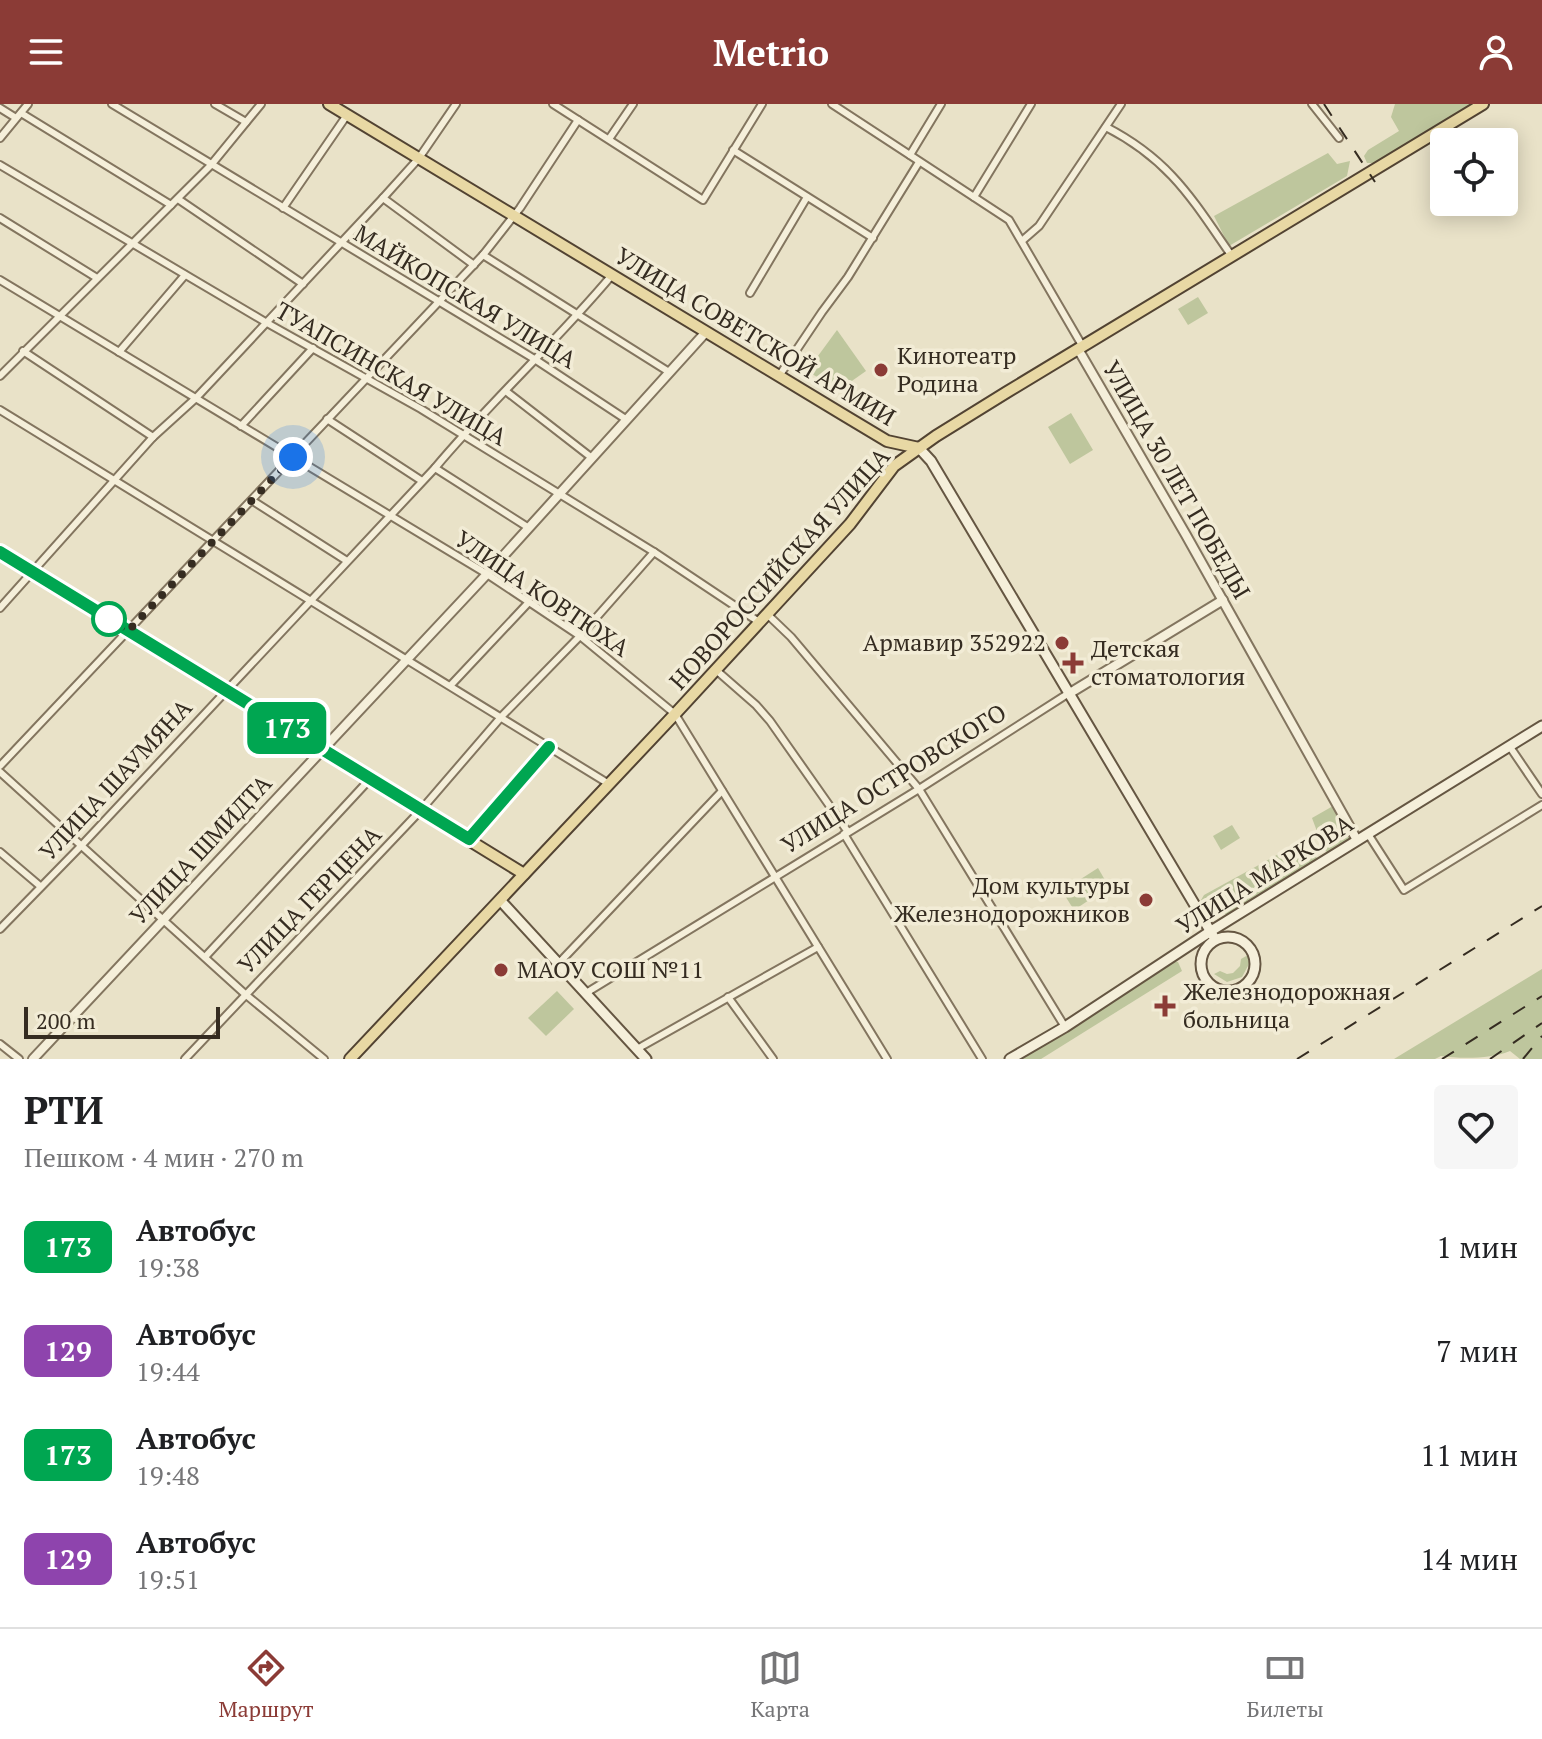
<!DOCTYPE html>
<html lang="ru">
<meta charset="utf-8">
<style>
:root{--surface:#fff;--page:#f6f6f6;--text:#202124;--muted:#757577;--line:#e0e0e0;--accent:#8b3b36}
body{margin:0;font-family:"PT Serif",serif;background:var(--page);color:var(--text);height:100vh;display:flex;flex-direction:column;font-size:30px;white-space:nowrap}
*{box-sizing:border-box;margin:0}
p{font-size:26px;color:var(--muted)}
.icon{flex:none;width:44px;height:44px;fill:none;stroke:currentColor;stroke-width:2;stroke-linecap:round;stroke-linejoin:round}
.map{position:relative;height:955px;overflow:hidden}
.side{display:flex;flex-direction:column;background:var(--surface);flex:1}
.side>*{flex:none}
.badge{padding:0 16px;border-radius:12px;font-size:28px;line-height:52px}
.fabs{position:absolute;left:1430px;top:24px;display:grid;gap:16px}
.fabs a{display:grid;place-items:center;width:88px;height:88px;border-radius:8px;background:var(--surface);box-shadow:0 4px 20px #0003;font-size:40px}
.scale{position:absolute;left:24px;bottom:20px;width:196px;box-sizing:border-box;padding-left:8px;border:4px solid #352c21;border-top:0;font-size:22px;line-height:28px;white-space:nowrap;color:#352c21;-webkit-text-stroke:6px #f2ecd6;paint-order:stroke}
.you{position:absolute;width:40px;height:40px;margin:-20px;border:6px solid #fff;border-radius:50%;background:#1a73e8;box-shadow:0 0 0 12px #1a73e833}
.map>.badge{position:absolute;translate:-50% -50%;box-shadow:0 0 0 4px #fff}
.round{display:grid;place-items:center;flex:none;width:84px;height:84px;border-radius:8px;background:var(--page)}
.headline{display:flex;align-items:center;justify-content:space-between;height:136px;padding:0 24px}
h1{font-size:38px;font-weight:600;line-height:60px}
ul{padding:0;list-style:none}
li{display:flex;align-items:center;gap:24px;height:104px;padding:0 24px}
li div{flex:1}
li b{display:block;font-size:30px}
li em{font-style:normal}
li .badge{min-width:88px;font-weight:700;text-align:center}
header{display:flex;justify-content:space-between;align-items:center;height:104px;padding:0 24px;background:var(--accent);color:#fff;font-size:36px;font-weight:600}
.tab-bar{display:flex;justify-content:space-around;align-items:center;height:112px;border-top:2px solid var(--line);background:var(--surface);font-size:22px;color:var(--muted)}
.tab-bar a{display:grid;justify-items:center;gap:4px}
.tab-bar .selected{color:var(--accent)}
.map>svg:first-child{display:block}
.green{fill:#bec69d}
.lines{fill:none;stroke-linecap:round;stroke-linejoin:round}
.minor-casing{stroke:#83755f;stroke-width:10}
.tertiary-casing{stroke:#83755f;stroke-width:12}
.secondary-casing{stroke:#655642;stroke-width:13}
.primary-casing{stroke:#524332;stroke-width:14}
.minor{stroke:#f5efda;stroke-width:6}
.tertiary{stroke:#f5efda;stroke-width:8}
.secondary{stroke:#f5efda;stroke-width:9}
.primary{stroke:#e8d8a4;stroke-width:10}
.rail{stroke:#352c21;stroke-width:2;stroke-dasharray:14 14;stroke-linecap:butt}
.line-casing{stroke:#fff;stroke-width:18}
.line{stroke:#00a651;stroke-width:12}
.walk{stroke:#352c21;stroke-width:8;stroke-dasharray:0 14.4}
.poi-dot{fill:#8b3b36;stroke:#f2ecd6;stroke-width:3}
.stop-dot{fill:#fff;stroke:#00a651;stroke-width:4}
.labels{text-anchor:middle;stroke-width:7;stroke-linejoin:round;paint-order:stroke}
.street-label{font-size:24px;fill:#352c21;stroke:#f2ecd6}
.poi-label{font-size:24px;fill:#352c21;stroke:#f2ecd6;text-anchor:start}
</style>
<header><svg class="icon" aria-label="menu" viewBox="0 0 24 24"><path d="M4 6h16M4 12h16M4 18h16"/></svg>Metrio<svg class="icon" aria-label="person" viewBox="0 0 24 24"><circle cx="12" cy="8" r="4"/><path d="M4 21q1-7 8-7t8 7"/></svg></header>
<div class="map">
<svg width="1542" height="955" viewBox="0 0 1542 955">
<rect width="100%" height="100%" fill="#e9e2c8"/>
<!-- green -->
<g class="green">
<path d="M1395,0H1474L1376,59H1367L1364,52L1368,46L1399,27L1391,13Z"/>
<path d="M1328,49L1337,60L1350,57L1347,72L1229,142L1214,112Z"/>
<path d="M1198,193L1208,209L1188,221L1178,205Z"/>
<path d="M837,226L866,267L839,286L807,267Z"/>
<path d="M1071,309L1093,346L1070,360L1048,323Z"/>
<path d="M1333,702L1351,732L1350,738L1330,750L1324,746L1312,714Z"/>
<path d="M1232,721L1240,734L1221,746L1213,732Z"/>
<path d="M1306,735L1318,756L1229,811L1208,806L1201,796L1204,791Z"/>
<path d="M1098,764L1109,783L1074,806L1062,787Z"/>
<path d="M1248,851L1249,860L1242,873L1227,878L1214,870L1220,867L1227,870L1233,869L1240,862L1241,855Z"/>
<path d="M1173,857L1178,858L1182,867L1041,955H1022Z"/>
<path d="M1542,865V955H1520L1510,947C1491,955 1461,955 1441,952L1435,955H1394Z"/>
<path d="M557,887L574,905L546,932L528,914Z"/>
</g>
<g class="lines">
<defs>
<g id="minor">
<path d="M112,0L536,256L627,316"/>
<path d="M215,0L246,18"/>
<path d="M553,0L703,96L762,0"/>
<path d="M832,0L1009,116L1083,243"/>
<path d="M1312,0L1339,34"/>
<path d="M0,4L16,14"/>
<path d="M21,9L171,101"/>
<path d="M1106,23C1170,56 1192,95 1231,151"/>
<path d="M0,34L28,0"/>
<path d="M609,35L633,0"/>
<path d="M733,46L873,134"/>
<path d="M910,51L941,0"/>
<path d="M0,61L267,219L421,305L654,448L759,518"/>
<path d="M974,93L1031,0"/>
<path d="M383,94L474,161"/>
<path d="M178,95L303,180"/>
<path d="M283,104L347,11"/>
<path d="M0,114L97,174"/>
<path d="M1023,136L1039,122L1121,0"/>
<path d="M483,151L669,268"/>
<path d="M0,176L487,470L580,532L675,610L887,955"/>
<path d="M750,189L807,93"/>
<path d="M23,247L153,333"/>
<path d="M119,248L185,171"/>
<path d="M0,272L211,61L261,0"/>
<path d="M779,272L822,208L848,173L919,58"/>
<path d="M507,288L592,354"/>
<path d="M0,306L609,680"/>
<path d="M327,315L422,377"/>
<path d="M241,322L313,244"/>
<path d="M435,364L529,424"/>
<path d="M253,397L347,457"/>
<path d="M0,504L153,333L196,294L383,94L419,54L456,0"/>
<path d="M767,510L791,533L919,685L1065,923"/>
<path d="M716,566L756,601L770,617L848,728"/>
<path d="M451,581L529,498"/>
<path d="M1510,643L1542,690"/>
<path d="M0,662L483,151L520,104L578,16"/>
<path d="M0,668L245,890L324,955"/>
<path d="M844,730L982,955"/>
<path d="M1368,730L1404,786L1542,701"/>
<path d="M469,735L549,643"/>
<path d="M0,748L40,782"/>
<path d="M0,825L81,742L435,364C491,297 556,238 612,171"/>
<path d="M205,853L370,675"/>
<path d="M559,859L722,687"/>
<path d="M586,889L919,685L1069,589"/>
<path d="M728,893L773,955"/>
<path d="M0,940L19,955"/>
<path d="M637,945L818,843"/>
<path d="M185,955L421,706L502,612L580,532L654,448"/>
</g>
<g id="tertiary">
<path d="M1078,245L1186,431L1357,736"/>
<path d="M1070,589L1223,496"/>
<path d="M33,955L487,470L706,228"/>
</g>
<g id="secondary">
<path d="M919,344L931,357L1215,835"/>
<path d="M500,796L646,955"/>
<circle cx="1228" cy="860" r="27"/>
<path d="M1010,955L1065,923L1211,827L1542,622"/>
</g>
<g id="primary">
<path d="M329,0L842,310L887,337L919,344"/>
<path d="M0,448L524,770"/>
<path d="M350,955L675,610L850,420L894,362L936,332L1007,288L1483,0"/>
</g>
</defs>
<!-- minor casing -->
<use href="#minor" class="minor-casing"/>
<!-- tertiary casing -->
<use href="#tertiary" class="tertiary-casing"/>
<!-- secondary casing -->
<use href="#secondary" class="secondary-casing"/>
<!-- primary casing -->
<use href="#primary" class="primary-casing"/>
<!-- minor -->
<use href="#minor" class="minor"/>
<!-- tertiary -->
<use href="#tertiary" class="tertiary"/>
<!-- secondary -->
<use href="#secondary" class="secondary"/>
<!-- primary -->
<use href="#primary" class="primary"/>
<!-- rail -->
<g class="rail">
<path d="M1324,0L1375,78"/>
<path d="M1297,955L1542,802"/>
<path d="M1442,955L1542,892"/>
<path d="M1490,955L1542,919"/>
<path d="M1523,955L1542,932"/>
</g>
</g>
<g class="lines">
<defs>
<path id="line" d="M0,448L469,735L549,643"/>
</defs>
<!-- line casing -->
<use href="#line" class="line-casing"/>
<!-- line -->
<use href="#line" class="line"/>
<!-- walk -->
<path class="walk" d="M109,515L128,527L293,353"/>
</g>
<!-- markers -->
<g class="poi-dot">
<circle cx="881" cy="266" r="8"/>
<circle cx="1062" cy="539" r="8"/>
<path d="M1069 547h8v8h8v8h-8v8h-8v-8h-8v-8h8z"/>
<circle cx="1146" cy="796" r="8"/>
<circle cx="501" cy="866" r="8"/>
<path d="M1161 890h8v8h8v8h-8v8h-8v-8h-8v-8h8z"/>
</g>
<circle class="stop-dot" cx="109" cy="515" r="16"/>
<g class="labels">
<!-- street labels -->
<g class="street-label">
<text transform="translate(465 193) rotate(31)" y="8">МАЙКОПСКАЯ УЛИЦА</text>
<text transform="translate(755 233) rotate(31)" y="8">УЛИЦА СОВЕТСКОЙ АРМИИ</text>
<text transform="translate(391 270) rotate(30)" y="8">ТУАПСИНСКАЯ УЛИЦА</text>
<text transform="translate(1176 376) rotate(60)" y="8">УЛИЦА 30 ЛЕТ ПОБЕДЫ</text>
<text transform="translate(780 465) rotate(-48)" y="8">НОВОРОССИЙСКАЯ УЛИЦА</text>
<text transform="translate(542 490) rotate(34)" y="8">УЛИЦА КОВТЮХА</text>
<text transform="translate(894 675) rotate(-32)" y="8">УЛИЦА ОСТРОВСКОГО</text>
<text transform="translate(116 676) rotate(-47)" y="8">УЛИЦА ШАУМЯНА</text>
<text transform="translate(201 746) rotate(-47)" y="8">УЛИЦА ШМИДТА</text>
<text transform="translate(1265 771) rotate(-32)" y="8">УЛИЦА МАРКОВА</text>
<text transform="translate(310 796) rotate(-46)" y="8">УЛИЦА ГЕРЦЕНА</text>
</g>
<!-- poi labels -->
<g class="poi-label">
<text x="897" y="260">Кинотеатр<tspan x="897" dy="28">Родина</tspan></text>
<text x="1046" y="547" text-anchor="end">Армавир 352922</text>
<text x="1091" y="553">Детская<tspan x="1091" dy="28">стоматология</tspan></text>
<text x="1130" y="790" text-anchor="end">Дом культуры<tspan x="1130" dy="28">Железнодорожников</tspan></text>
<text x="517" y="874">МАОУ СОШ №11</text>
<text x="1183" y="896">Железнодорожная<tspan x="1183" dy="28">больница</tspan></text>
</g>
</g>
</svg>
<div class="fabs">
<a><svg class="icon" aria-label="locate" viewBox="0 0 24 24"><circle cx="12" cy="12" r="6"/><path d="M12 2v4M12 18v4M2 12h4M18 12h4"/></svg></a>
</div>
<div class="scale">200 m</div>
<div class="you" style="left:293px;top:353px"></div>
<b class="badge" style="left:287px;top:624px;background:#00a651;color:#fff">173</b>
</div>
<section class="side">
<div class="headline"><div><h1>РТИ</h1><p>Пешком · 4 мин · 270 m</p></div><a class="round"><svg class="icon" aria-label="heart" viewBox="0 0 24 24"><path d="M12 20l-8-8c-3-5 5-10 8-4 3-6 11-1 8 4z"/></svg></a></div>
<ul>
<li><span class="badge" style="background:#00a651;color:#fff">173</span><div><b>Автобус</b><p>19:38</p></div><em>1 мин</em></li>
<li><span class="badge" style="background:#8e44ad;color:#fff">129</span><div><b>Автобус</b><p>19:44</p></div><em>7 мин</em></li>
<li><span class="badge" style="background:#00a651;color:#fff">173</span><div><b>Автобус</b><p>19:48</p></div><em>11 мин</em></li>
<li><span class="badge" style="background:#8e44ad;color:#fff">129</span><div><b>Автобус</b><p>19:51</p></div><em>14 мин</em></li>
</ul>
</section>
<nav class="tab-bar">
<a class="selected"><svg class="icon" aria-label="directions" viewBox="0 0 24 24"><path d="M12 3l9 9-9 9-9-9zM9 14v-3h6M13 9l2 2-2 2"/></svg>Маршрут</a>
<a><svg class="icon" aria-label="map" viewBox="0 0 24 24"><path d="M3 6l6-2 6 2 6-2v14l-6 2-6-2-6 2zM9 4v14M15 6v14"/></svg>Карта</a>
<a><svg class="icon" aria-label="tickets" viewBox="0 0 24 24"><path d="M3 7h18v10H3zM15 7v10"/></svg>Билеты</a>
</nav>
